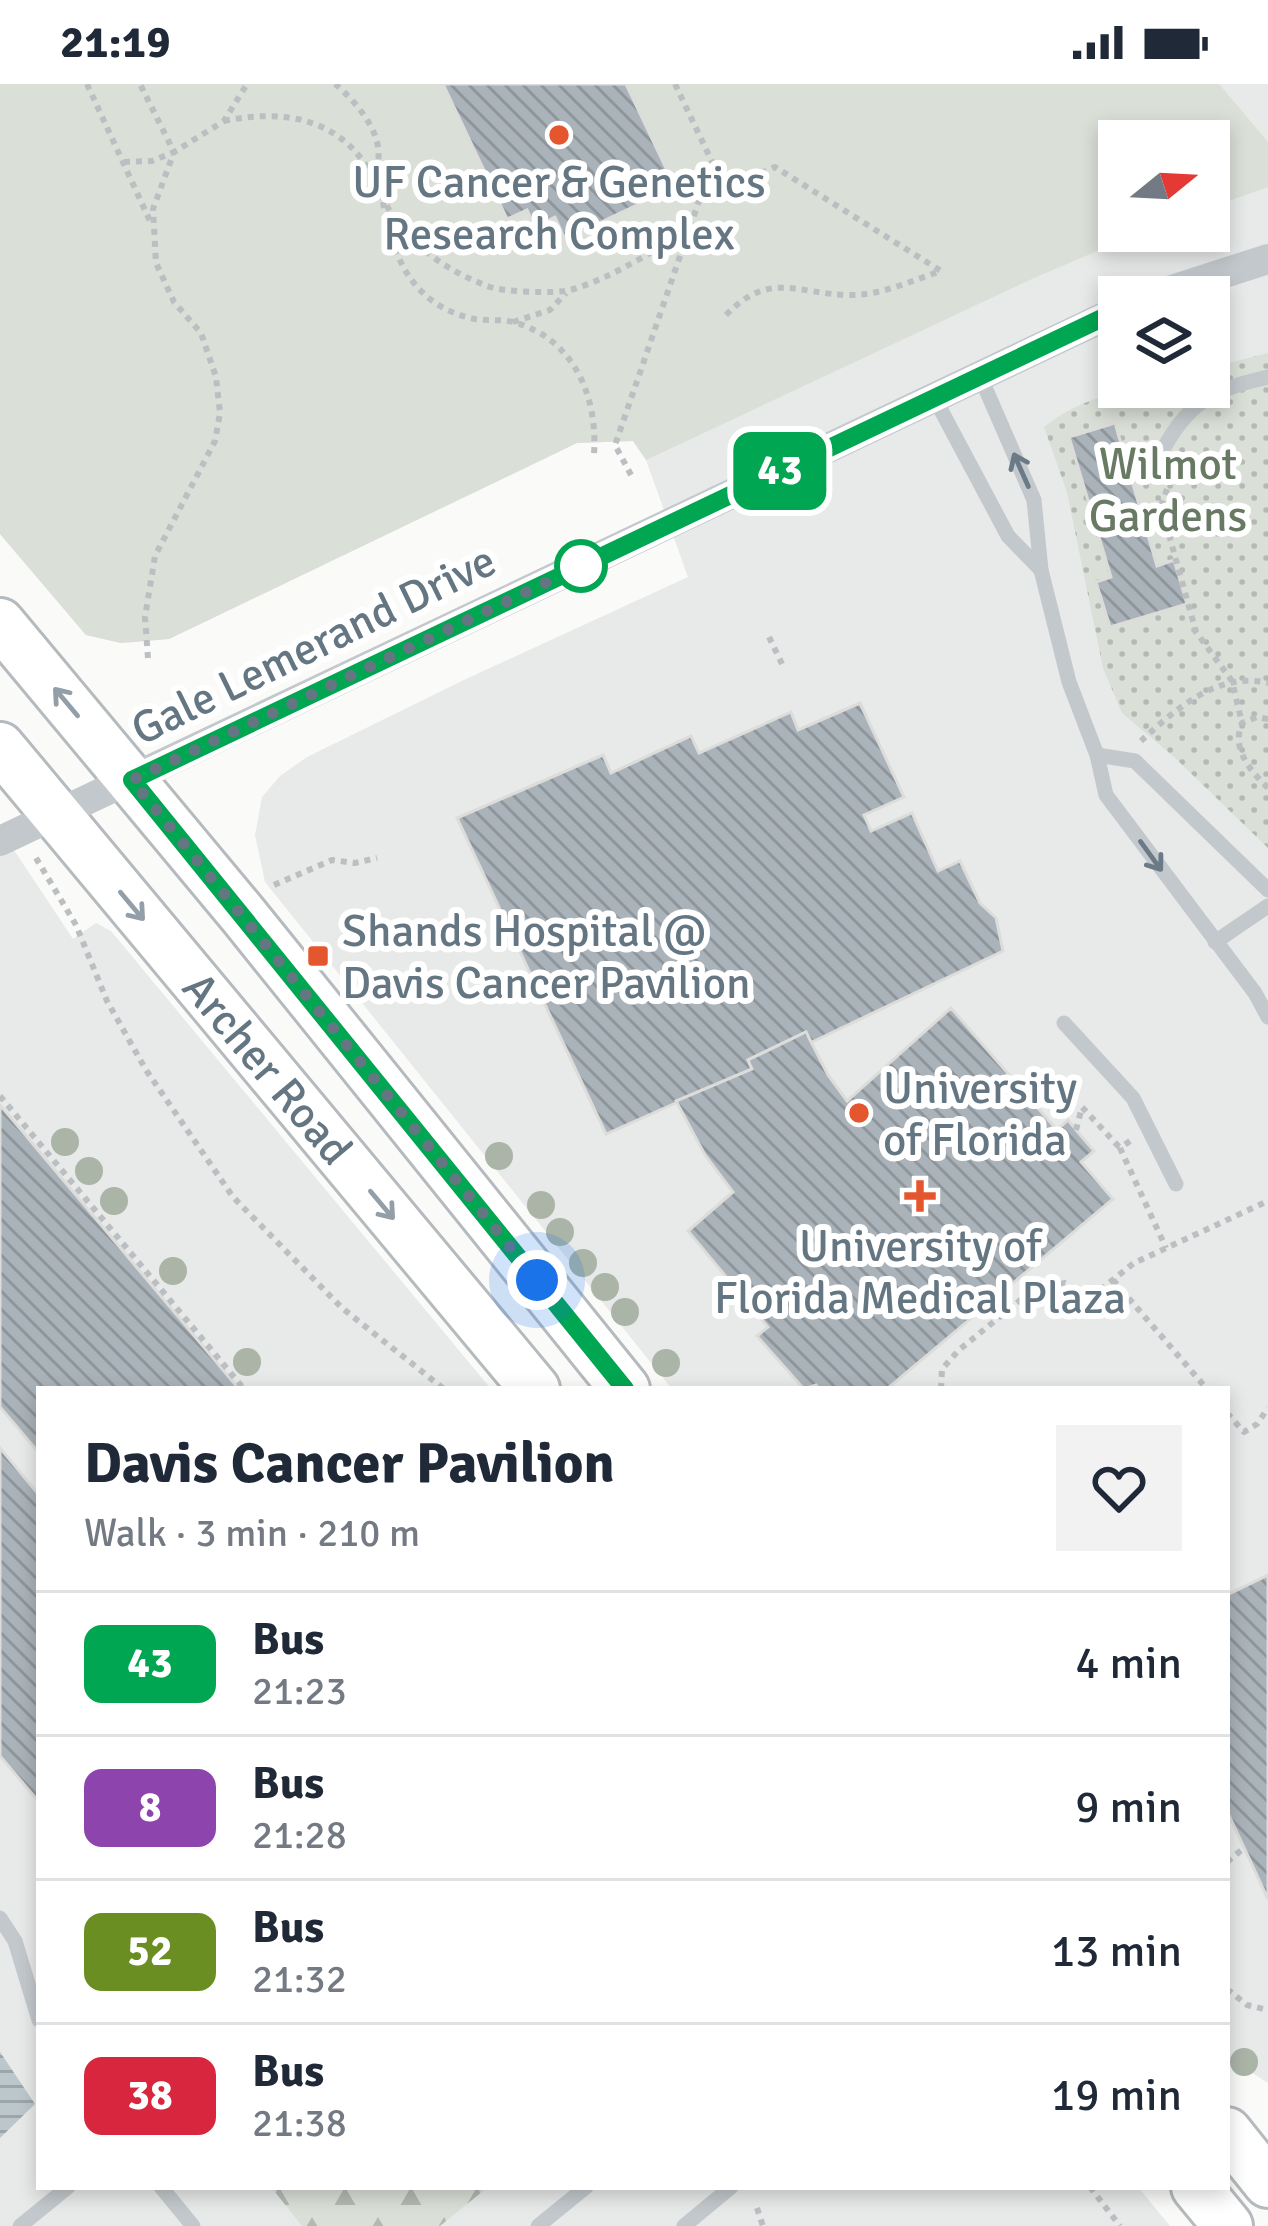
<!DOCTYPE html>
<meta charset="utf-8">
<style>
:root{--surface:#fff;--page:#f2f2f3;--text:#1f2937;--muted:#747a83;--line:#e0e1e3}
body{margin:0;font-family:Signika,sans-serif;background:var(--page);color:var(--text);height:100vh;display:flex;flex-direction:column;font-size:45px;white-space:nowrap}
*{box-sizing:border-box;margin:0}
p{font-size:39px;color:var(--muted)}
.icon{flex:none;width:66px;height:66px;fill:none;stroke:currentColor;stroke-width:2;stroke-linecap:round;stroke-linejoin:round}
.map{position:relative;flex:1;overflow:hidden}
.drawer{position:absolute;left:36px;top:1302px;width:1194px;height:804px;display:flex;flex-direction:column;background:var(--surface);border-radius:0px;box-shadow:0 6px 18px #0003}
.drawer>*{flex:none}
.badge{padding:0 24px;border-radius:18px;font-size:42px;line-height:78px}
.needle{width:78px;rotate:72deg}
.tools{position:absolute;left:1098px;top:36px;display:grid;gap:24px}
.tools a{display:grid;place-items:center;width:132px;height:132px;border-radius:0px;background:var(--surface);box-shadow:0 6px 18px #0003;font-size:60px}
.you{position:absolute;width:60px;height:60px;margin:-30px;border:9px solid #fff;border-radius:50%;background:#1a73e8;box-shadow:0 0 0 18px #1a73e833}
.map>.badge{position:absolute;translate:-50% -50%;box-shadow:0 0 0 6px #fff}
.round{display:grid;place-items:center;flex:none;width:126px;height:126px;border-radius:0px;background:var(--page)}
.overview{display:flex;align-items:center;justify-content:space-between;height:204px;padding:0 48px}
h1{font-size:57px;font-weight:700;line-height:90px}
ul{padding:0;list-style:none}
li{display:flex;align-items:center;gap:36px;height:144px;padding:0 48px;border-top:3px solid var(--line)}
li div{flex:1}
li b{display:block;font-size:45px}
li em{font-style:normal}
li .badge{min-width:132px;font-weight:700;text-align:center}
.status{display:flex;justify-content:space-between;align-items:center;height:84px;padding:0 60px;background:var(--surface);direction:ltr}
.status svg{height:33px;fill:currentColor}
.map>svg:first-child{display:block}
.built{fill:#e8e9e9;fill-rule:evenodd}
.green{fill:#dadfd7}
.forest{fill:url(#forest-firs)}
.garden{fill:url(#garden-dots)}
.water{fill:url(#water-rules)}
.building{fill:url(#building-back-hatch);stroke:#dcdcda;stroke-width:3}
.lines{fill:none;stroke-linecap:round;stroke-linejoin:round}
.primary-casing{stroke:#b5babe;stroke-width:54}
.path{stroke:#bbbfc2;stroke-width:6;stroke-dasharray:6 6;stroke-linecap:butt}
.service{stroke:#c3c8cc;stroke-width:15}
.minor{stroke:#c3c8cc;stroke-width:30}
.primary{stroke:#fff;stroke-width:48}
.tree{fill:#aab4a7}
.oneway{stroke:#6a7a87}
.oneway2{stroke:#939fa8}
.line-casing{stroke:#fff;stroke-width:27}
.line{stroke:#00a651;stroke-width:18}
.walk{stroke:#657683;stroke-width:12;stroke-dasharray:0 21.6}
.poi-dot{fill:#e4572e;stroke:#fff;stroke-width:4.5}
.stop-dot{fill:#fff;stroke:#00a651;stroke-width:6}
.labels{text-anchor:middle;stroke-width:12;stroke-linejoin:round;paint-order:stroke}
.poi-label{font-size:45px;fill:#657683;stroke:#fff}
.park-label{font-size:45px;fill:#687a64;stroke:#fff}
.street-label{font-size:45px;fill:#657683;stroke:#fff}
</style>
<div class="status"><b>21:19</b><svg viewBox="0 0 49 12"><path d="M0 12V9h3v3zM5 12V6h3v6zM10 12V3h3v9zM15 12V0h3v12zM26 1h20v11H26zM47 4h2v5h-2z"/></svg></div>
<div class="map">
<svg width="1268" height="2142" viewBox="0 0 1268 2142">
<defs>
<pattern id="forest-firs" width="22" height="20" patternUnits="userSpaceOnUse" patternTransform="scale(3)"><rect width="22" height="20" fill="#dadfd7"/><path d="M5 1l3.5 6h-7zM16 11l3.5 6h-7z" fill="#b4b9b4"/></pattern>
<pattern id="garden-dots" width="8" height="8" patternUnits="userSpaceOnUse" patternTransform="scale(3)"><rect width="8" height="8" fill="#dadfd7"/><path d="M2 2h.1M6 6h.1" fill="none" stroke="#b4b9b4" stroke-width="1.8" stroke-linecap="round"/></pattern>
<pattern id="water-rules" width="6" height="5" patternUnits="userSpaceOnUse" patternTransform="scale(3)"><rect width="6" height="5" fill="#bbc7cb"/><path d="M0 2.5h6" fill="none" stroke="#9ca6aa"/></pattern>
<pattern id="building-back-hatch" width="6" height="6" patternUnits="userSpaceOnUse" patternTransform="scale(3)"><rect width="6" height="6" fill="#aab3b9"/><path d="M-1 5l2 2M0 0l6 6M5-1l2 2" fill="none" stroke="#8e969c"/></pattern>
</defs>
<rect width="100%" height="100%" fill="#fafaf8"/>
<!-- built -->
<g class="built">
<path d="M0,0H1268V1999L1227,1973V1305H672L265,798L255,751L262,713L280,692L307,673L468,594L688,493L646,376L633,357L577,359L169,555L121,559L86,551L0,450ZM1119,57H1209V147H1119ZM1119,213H1209V303H1119Z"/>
<path d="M0,745L73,855L96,839L111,847L491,1305H39V2103H1138L1170,2142H0Z"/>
</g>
<!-- green -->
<path class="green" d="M0,0H1219L1268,58V103L1209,124V57H1119V147H1144L1034,194L646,376L633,357L577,359L169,555L121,559L86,551L0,450Z"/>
<!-- forest -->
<path class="forest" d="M271,2103H488L440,2142H302Z"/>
<!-- garden -->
<path class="garden" d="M1268,269V764L1174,673L1122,629L1103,584L1067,408L1044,343C1094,303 1148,303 1209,303V284Z"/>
<!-- water -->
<path class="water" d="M0,1968L35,2020L0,2054Z"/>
<!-- building -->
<g class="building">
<path d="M443,0H626L675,103L565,155L555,133L535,143L527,126L507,135Z"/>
<path d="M1115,339L1157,482L1174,476L1187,520L1110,543L1096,498L1111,493L1069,353Z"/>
<path d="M860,619L904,713L864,731L871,747L912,729L938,787L960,777L980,819L996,834L1003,867L810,959L806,948L748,976L752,985L606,1050L457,734L603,671L611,689L691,652L699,669L791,628L798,646Z"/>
<path d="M951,924L1057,1046L1068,1036L1076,1046L1094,1067L1081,1078L1113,1115L887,1305H819L816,1301L804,1305L757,1252L768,1243L688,1147L733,1108L705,1071L676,1017L752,985L748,976L806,948L828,991L847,1017Z"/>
<path d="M0,1021L239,1305H39V1369L0,1323Z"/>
<path d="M0,1364L39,1411V1718L0,1672Z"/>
<path d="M1268,1491V1815L1227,1727V1511Z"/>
</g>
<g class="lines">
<defs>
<g id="primary">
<path d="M0,539L244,832L625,1305"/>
<path d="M0,663L535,1305"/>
<path d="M1227,2048L1268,2099"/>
<path d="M1196,2103L1228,2142"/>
</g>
</defs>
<!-- primary casing -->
<use href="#primary" class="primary-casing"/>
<!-- path -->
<g class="path">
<path d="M87,0L150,137"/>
<path d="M335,0C359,20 392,59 373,91"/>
<path d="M675,0L725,105"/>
<path d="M224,37C281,25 337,33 369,86C379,102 384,120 395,135C421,169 450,188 490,203C505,208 557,210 570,206C610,195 649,169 685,149"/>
<path d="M124,78L152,77L174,68L140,0"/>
<path d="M383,118C392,174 414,223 475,235C487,237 501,235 513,238C574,254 598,313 594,370"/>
<path d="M726,231C770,186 796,210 849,211C880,212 913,196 941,187"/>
<path d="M513,238L550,226L566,209"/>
<path d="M631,391L615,361L699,117L775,83L941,187"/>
<path d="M1167,405L1161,422L1196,548L1232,597L1242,639"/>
<path d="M769,553L783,582"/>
<path d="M148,574L145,533L155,472L215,357L220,329L216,293L201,249L174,218L156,179L153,125L174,68L224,37L247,0"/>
<path d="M1268,635L1257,633L1242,639C1231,665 1250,686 1268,704"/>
<path d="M1141,657C1176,625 1218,587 1268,599"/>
<path d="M36,774L76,841L107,917L146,986L233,1113L342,1224L444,1305"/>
<path d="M274,801L332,776L355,779L377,774"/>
<path d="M0,1012L244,1305"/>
<path d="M1076,1046L1082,1023L1120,1064"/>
<path d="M1130,1057L1120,1064L1166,1164"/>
<path d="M1113,1196L1207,1305"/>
<path d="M941,1305L942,1285L959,1266L1034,1205L1065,1199L1090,1214L1134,1179L1268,1117"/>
<path d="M1227,1329L1244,1348L1257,1340L1268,1324"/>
<path d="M1227,1778L1244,1764"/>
<path d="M1227,1905L1247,1921L1268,1926"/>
<path d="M1090,2103L1120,2142"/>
<path d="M757,2124L763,2142"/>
</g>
<!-- service -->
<g class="service">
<path d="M980,292L1034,416L1041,486L1069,598L1097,671L1106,711L1255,909L1268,933"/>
<path d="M934,313L1008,452L1041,486"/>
<path d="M1153,384C1184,324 1201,308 1268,293"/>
<path d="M1097,671L1135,677L1268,806"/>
<path d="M1215,858L1268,822"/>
<path d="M1064,939L1133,1014L1176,1100"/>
<path d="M0,1834L15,1857L39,1936"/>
<path d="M161,2103L193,2142"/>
<path d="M20,2142L68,2103"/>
<path d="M538,2142L586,2103"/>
<path d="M684,2142L731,2103"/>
</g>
<!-- minor -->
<g class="minor">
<path d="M1150,213L1268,175"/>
<path d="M0,757L1119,226"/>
</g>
<!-- primary -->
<use href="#primary" class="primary"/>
</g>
<!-- trees -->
<g class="tree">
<circle cx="65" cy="1058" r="14"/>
<circle cx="499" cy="1072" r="14"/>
<circle cx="89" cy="1087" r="14"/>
<circle cx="114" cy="1117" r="14"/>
<circle cx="541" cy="1121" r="14"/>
<circle cx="560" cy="1148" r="14"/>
<circle cx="583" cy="1179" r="14"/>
<circle cx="173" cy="1187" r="14"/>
<circle cx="605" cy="1203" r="14"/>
<circle cx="625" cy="1228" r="14"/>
<circle cx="247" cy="1278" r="14"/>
<circle cx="666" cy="1279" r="14"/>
<circle cx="1244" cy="1978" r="14"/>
</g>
<!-- one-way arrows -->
<defs><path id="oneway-shaft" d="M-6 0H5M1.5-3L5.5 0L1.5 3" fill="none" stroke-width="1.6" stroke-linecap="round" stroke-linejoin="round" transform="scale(3)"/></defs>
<g class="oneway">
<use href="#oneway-shaft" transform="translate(1021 386) rotate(-114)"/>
<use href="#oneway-shaft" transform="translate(1151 772) rotate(54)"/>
</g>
<g class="oneway2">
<use href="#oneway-shaft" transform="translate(66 618) rotate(-130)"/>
<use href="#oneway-shaft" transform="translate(132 822) rotate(50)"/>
<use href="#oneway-shaft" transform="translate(382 1121) rotate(50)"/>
</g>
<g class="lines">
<defs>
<path id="line" d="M625,1305L132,696L1119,226"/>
</defs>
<!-- line casing -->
<use href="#line" class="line-casing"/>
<!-- line -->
<use href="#line" class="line"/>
<!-- walk -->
<path class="walk" d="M537,1196L132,696L581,482"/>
</g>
<!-- markers -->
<g class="poi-dot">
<circle cx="559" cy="51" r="12"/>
<rect x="306" y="860" width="24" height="24" rx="6"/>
<circle cx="859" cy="1029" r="12"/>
<path d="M914 1094h12v12h12v12h-12v12h-12v-12h-12v-12h12z"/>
</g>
<circle class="stop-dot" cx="581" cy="482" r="24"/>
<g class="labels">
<!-- poi labels -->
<g class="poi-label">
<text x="559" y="113">UF Cancer &amp; Genetics<tspan x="559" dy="52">Research Complex</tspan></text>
<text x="342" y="862" text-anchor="start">Shands Hospital @<tspan x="342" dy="52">Davis Cancer Pavilion</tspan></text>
<text x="883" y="1019" text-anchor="start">University<tspan x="883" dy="52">of Florida</tspan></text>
<text x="920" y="1177">University of<tspan x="920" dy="52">Florida Medical Plaza</tspan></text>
</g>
<!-- park labels -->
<g class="park-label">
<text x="1168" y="395">Wilmot<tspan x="1168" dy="52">Gardens</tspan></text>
</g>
<!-- street labels -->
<g class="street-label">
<text transform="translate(313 560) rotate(-26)" y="16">Gale Lemerand Drive</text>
<text transform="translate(268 984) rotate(50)" y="16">Archer Road</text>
</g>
</g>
</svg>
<div class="tools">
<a><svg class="needle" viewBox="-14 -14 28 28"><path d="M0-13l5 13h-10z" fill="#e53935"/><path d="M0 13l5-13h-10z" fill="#747a83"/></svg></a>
<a><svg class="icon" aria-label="layers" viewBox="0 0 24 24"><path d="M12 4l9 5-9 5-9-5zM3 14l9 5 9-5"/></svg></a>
</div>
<div class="you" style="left:537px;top:1196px"></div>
<b class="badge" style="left:780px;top:387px;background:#00a651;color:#fff">43</b>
<section class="drawer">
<div class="overview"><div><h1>Davis Cancer Pavilion</h1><p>Walk · 3 min · 210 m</p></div><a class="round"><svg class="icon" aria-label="heart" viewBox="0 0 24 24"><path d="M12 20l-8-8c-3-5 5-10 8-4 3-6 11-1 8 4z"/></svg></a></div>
<ul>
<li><span class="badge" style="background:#00a651;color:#fff">43</span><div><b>Bus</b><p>21:23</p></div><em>4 min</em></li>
<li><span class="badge" style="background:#8e44ad;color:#fff">8</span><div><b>Bus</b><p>21:28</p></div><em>9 min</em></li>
<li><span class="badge" style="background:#6b8e23;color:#fff">52</span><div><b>Bus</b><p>21:32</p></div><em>13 min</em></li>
<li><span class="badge" style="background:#d7263d;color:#fff">38</span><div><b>Bus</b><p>21:38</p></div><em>19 min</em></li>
</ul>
</section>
</div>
